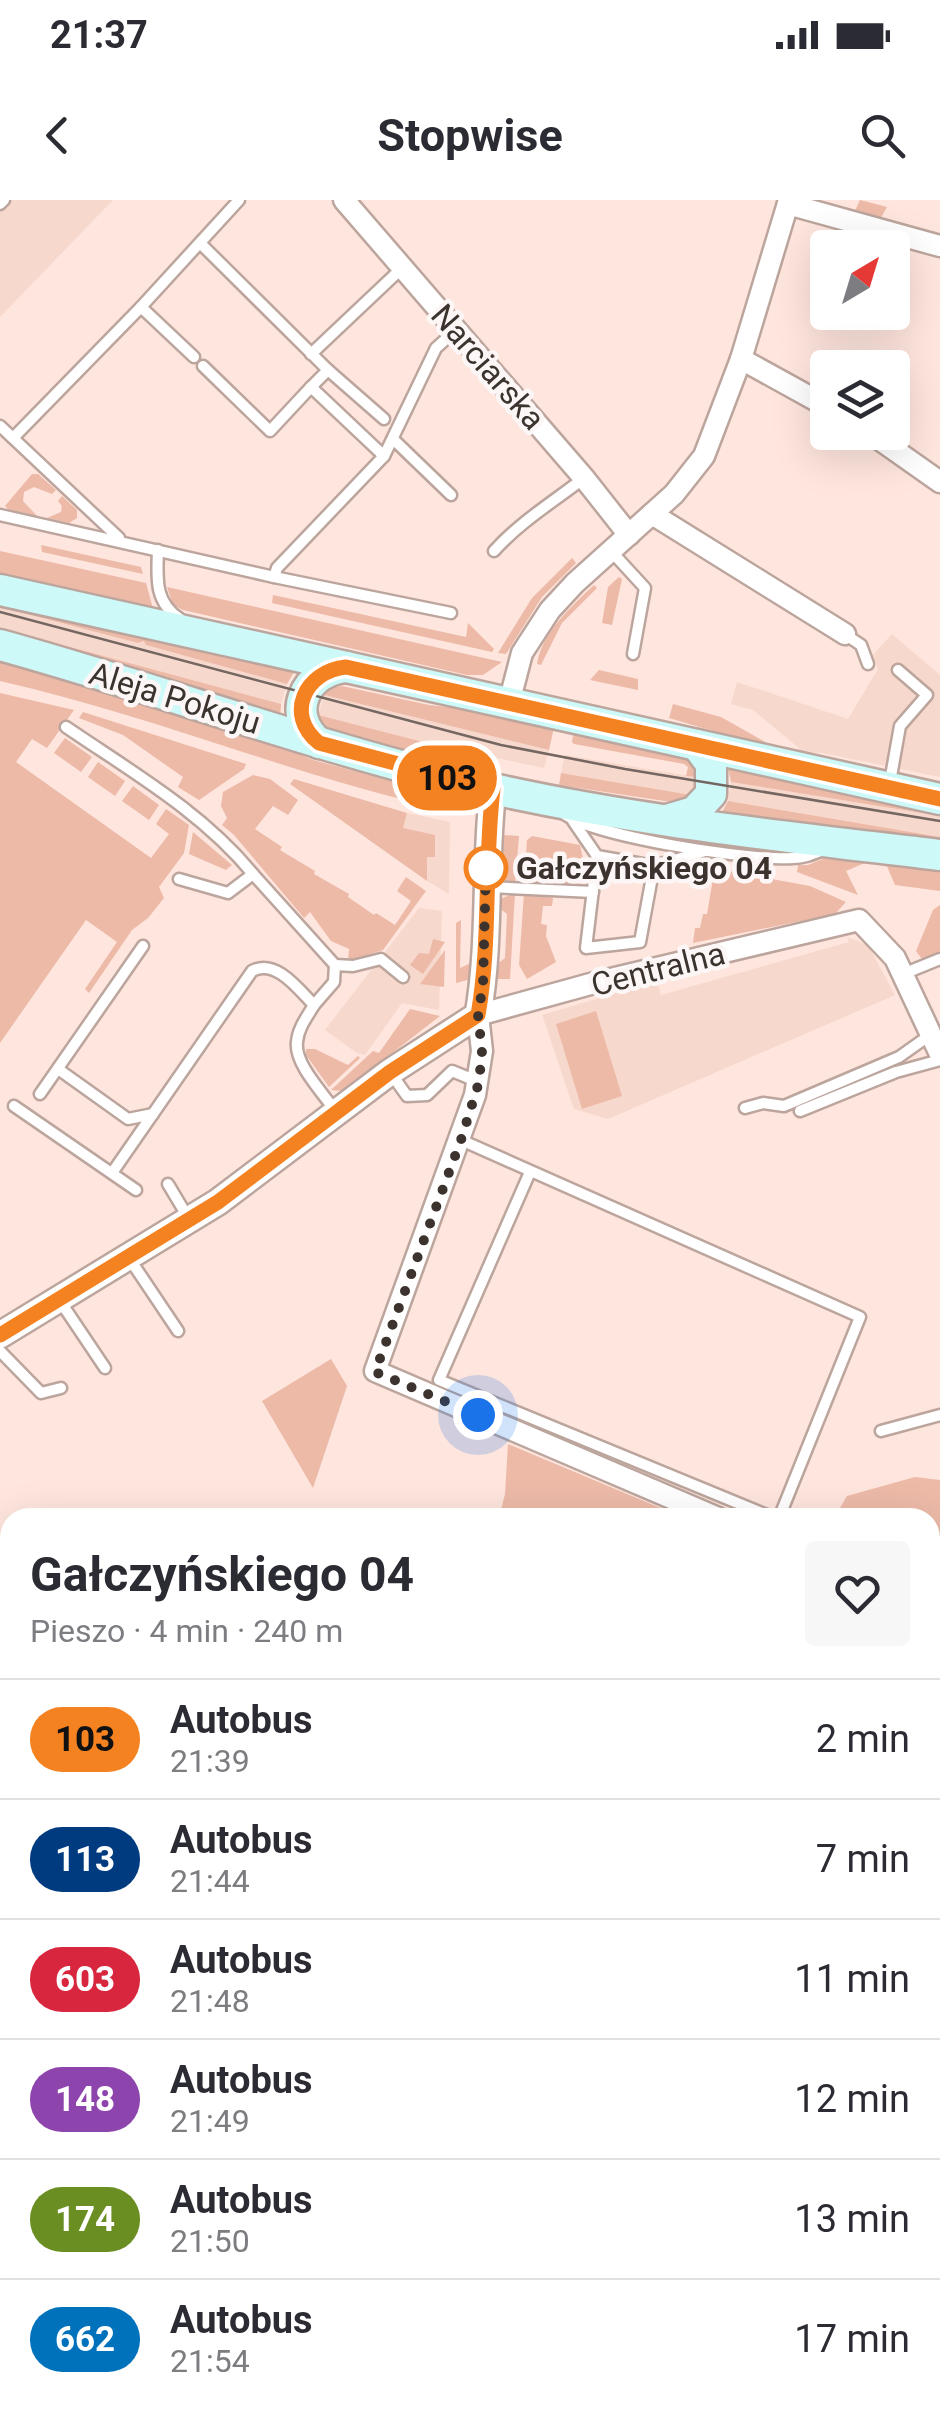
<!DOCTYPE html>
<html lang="pl">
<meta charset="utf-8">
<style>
:root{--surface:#fff;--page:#f7f7f7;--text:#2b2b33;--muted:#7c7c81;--line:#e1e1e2}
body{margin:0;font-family:Roboto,sans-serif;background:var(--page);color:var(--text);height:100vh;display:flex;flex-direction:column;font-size:38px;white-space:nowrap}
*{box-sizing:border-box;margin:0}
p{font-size:32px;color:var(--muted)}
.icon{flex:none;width:55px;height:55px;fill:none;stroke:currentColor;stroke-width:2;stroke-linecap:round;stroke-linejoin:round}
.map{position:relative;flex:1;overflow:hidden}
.sheet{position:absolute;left:0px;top:1308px;width:940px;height:912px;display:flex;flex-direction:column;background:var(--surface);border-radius:30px 30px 0 0;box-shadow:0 10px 40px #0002}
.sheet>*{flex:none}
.badge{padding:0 20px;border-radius:32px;font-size:35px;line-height:65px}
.needle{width:65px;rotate:38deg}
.buttons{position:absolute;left:810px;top:30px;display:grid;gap:20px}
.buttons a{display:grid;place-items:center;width:100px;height:100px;border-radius:10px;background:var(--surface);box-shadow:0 10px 40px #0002;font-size:50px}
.you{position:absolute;width:50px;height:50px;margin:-25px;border:8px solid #fff;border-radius:50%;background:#1a73e8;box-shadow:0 0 0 15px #1a73e833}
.map>.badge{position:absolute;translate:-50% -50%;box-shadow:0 0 0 5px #fff}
.round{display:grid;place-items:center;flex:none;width:105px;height:105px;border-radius:10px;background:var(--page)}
.head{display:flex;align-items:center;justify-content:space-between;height:170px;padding:0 30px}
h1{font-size:48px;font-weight:700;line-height:75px}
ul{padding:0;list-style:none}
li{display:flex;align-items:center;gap:30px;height:120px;padding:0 30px;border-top:2px solid var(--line)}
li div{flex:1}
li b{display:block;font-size:38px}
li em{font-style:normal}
li .badge{min-width:110px;font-weight:700;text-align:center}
.status{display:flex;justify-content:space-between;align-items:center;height:70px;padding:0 50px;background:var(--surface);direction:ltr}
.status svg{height:28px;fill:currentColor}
header{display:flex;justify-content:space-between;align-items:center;height:130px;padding:0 30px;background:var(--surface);font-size:45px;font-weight:700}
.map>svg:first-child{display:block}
.built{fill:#f7d8cc}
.green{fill:#edbaa8}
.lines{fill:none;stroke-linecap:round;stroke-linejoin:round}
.stream{stroke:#a66c57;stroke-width:5}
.service-casing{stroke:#bca59d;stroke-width:15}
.minor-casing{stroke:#bca59d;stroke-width:25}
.tertiary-casing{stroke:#bca59d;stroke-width:30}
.secondary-casing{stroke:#bca59d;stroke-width:35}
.service{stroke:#fff;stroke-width:10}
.minor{stroke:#fff;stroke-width:20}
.tertiary{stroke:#fff;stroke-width:25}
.secondary{stroke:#cdf9f8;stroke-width:30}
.tram{stroke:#746661;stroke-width:2.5}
.line-casing{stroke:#fff;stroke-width:22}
.line{stroke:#f58220;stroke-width:15}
.walk{stroke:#3c332f;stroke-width:10;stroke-dasharray:0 18}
.stop-dot{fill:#fff;stroke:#f58220;stroke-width:5}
.labels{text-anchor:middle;stroke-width:9;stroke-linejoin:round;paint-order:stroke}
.street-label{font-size:32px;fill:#3c332f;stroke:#fcf7f6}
.stop-label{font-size:32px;font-weight:bold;fill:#3c332f;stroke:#fcf7f6;text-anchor:start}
</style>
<div class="status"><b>21:37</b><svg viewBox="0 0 49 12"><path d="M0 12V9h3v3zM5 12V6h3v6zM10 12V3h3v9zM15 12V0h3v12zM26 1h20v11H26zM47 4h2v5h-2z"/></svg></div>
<header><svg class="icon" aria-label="back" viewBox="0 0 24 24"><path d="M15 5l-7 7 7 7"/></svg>Stopwise<svg class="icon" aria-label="search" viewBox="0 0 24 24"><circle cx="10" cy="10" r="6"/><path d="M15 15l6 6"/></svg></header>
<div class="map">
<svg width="940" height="2218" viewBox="0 0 940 2218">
<rect width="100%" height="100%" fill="#fee5dd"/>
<!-- built -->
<g class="built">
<path d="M0,0H113L0,117Z"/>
<path d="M0,407L138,443L145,441L146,445L287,484L281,504L0,428Z"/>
<path d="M892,434L940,475V577L822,553L799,552V548L753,510L731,504L737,482L848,519L878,469L873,455Z"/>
<path d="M324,495L549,550L544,568L431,544L318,515Z"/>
<path d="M565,555L695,577L694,590L691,595L561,573Z"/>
<path d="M731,582L940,616V637L728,601Z"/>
<path d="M407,613L450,622L449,694L427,681V656L403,628Z"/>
<path d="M419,708L442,711L439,810L402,803L365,855L357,853L325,830Z"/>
<path d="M847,737L868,745L895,795L608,919L574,909L542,815L657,781L661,795L849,742Z"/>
<path d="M0,2065L10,2072V2124L0,2117Z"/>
<path d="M123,2210H291L307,2218H133Z"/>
</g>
<!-- green -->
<g class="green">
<path d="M860,0L887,7L879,21L852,17Z"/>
<path d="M32,274H38L56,290L52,294L34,287L24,292L23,301L38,317L10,311L5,306Z"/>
<path d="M62,296L77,310V318L69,323L47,318L61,312L62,306L58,301Z"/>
<path d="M41,345L141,367L143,374L42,352Z"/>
<path d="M0,351L146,383L154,412L0,379Z"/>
<path d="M572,358L576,363L542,397L506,454L498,453L532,398Z"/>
<path d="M619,377L622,379L612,425L602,423L608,387Z"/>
<path d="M594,385L597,388L562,423L541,465L537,464C542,432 572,406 594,385Z"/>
<path d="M167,387L484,458L502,462L483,475H467L183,410L173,405Z"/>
<path d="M273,395L466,437L468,423L494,449L492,452L272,403Z"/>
<path d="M0,400L297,467L287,484L146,445L144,441L138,443L0,407Z"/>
<path d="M0,428L281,504L280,520L0,435Z"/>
<path d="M0,456L241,529L313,560L450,597L469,611C449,607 428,606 408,601C270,566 138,512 0,481Z"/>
<path d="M599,470L638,479V490L590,480Z"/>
<path d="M342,486L429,505L512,514L555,523L549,550L324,495L330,488Z"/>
<path d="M0,493L74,510L47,548L32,539L16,562L151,658L169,634L156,624L166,609L189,625L184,653L159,687L164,698L148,718L132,730L89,793L85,789L117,742L86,720L0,843Z"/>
<path d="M673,504L721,517L783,552L669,518Z"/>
<path d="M83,512L246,564L244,569L199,600L178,587L183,577L123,535L79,518Z"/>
<path d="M318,515L431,544L427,562L330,532Z"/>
<path d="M574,528L689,558L695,567V577L686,576L688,567L684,564L574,544L572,542Z"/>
<path d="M65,538L92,557L81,572L54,553Z"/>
<path d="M98,562L125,581L115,596L88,577Z"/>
<path d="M727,563L940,608V616L731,582Z"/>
<path d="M561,573L691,595L671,602L559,585Z"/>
<path d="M253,575L270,579L298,600L288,615L273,606L255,629L282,647L280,650L315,671L314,674L349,694L348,697L374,715L376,713L395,725L411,701L397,691L406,677L426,691L383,750L348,761L349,749L331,741L310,712L304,718L234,635L222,625L227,618L221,606L223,592Z"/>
<path d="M294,579L407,613L403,628L435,635V657H427V681L290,584Z"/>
<path d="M133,586L159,605L149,620L122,601Z"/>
<path d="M728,601L940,637V645L720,616Z"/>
<path d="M590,617L803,651L790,654C723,646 652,645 590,617Z"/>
<path d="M193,632L232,665L226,670L189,654Z"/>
<path d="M503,635L519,636L515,683H509L500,674Z"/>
<path d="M532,636L580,645L584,663L571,661L568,685L524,683L527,640Z"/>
<path d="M830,656L879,657L846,671L858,695L797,672L798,665H808Z"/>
<path d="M883,657L940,665V691L895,685Z"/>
<path d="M690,664L810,686L846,702L835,714L693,743L695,728H700L703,714H707L713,679L692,675L694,668L685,666Z"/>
<path d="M515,693L510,779H498L497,764L505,758L507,714L499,708L500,699Z"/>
<path d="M524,693L553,698L552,706H543L541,724L547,725L546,736L556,762L527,779L519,765Z"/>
<path d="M940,705V754L924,762L916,751L933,710Z"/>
<path d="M461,720L460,768L471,763V779L456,783V723Z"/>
<path d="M433,739L445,742L423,774L410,765L419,753L429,754Z"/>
<path d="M445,750L444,787L420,784Z"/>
<path d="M410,809L440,816L343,891L331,890L373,851L379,853Z"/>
<path d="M596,811L622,896L582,909L556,824Z"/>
<path d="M306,849H315L348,865L358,856L360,858L329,887L306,855Z"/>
<path d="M331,1159L347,1186L313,1288L262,1201Z"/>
<path d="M508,1244L682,1317H484L501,1310L505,1294Z"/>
<path d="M915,1277L940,1280V1585L930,1592V1318H827L837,1313L847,1296Z"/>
<path d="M10,1460V1680L0,1690V1472Z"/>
<path d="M930,1619L940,1628V1915L930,1908Z"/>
<path d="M940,1973V2131L930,2123V1986Z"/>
</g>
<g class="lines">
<!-- stream -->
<g class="stream">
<path d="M0,2139L10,2146"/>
<path d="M101,2210L112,2218"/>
</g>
<defs>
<g id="service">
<path d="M0,4L4,0"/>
<path d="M200,43L328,170L311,187"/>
<path d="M141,107L239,0"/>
<path d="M311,154L402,68"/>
<path d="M328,170L384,219"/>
<path d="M0,226L119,338"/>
<path d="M13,238L141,107L194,157"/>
<path d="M394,240L451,295"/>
<path d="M384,256L436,148L456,130"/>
<path d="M0,315L274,377L277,368L384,256L311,187L270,231L203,166"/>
<path d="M158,350C157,378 154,402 180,419"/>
<path d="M494,351C520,322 553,302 584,278"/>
<path d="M611,351L645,388L633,454"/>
<path d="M274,377L451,413"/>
<path d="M846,435L861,445L868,464"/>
<path d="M66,527C132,572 202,612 253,674"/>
<path d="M890,582L900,526L927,495L898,470"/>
<path d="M563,613C594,637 752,661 793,658C804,658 813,654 823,650"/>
<path d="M573,621L597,656L654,666L705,651"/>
<path d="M597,656L586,748L640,742L654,666"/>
<path d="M179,679L228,693L253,674L335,765L353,766L381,759L403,777"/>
<path d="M489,687L593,692"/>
<path d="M903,774L940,759"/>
<path d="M314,805L334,782L335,765"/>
<path d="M58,869L128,919L153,914"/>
<path d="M390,872L407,896L427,895L452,871L479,882"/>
<path d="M40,894L143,746"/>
<path d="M14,906L136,990"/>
<path d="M745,908L763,903L784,906L899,857L930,835"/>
<path d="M800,911L896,872L940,860"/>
<path d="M461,940L860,1117L779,1318"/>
<path d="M530,972L439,1180L774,1318"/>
<path d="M112,973L252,771C276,758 299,790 314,805C307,817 298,828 297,842C294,864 324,894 336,912"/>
<path d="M168,984L189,1019"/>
<path d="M129,1058L178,1131"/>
<path d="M60,1101L105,1168"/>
<path d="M0,1151L41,1193L61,1188"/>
<path d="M881,1231L940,1215"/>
<path d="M0,1372L10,1382"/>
<path d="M930,2173L940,2181"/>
<path d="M177,2210L189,2218"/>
<path d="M436,2210L447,2218"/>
<path d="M906,2210L917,2218"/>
<path d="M246,2218L251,2210"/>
<path d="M370,2218L376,2210"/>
<path d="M539,2218L545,2210"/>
<path d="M765,2218L772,2210"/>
</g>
<g id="minor">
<path d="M344,0L584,278L629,335"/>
<path d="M788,4L940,46"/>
<path d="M741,159L828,207"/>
<path d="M869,232L940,282"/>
<path d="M652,314L845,434"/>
<path d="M509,503L522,453L550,410L575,383L674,294L704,256L741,159L789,0"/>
<path d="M718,1318L375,1171L475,895L482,851L478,815L594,783L859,720L895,758L940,854"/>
<path d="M930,1408L940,1412"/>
<path d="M0,1814L10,1820"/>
<path d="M0,2194L10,2201"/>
<path d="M24,2210L35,2218"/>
</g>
<g id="tertiary">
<path d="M0,1135L218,1002L390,872L478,815C491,741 484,664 493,589"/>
<path d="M0,2045L10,2054"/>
<path d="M327,2210L342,2218"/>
</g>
<g id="secondary">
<path d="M0,390L940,599"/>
<path d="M0,445C156,488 309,545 467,583C622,620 782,636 940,655"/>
<path d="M319,543C285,515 304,471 346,467"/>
<path d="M667,620L694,612L711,594V564L697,545"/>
</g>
</defs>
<!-- service casing -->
<use href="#service" class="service-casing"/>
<!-- minor casing -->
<use href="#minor" class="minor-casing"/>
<!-- tertiary casing -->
<use href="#tertiary" class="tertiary-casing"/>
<!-- secondary casing -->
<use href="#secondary" class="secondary-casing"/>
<!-- service -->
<use href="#service" class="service"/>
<!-- minor -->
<use href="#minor" class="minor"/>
<!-- tertiary -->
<use href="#tertiary" class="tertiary"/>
<!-- secondary -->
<use href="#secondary" class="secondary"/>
<!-- tram -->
<path class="tram" d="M0,412L501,545L625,569L940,621"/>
</g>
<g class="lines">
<defs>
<path id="line" d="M0,1135L218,1002L390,872L478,815C491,741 484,664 493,589L319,543C284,515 305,471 346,467L940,599"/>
</defs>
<!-- line casing -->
<use href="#line" class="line-casing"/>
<!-- line -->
<use href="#line" class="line"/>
<!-- walk -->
<path class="walk" d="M478,1215L375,1172L461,940L479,882L482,851L478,815L483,785L486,668"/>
</g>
<!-- markers -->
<circle class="stop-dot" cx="486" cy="668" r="20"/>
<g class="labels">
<!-- street labels -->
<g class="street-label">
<text transform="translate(488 167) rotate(49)" y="11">Narciarska</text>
<text transform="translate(175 498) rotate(17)" y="11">Aleja Pokoju</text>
<text transform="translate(658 769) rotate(-14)" y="11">Centralna</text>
</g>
<!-- stop labels -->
<g class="stop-label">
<text x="516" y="679">Gałczyńskiego 04</text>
</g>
</g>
</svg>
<div class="buttons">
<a><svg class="needle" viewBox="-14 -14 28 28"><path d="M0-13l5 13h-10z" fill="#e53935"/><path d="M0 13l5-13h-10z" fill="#7c7c81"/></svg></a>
<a><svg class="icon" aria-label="layers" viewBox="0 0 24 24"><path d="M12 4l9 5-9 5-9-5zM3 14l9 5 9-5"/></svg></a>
</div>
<div class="you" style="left:478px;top:1215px"></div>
<b class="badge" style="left:447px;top:578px;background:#f58220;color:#111">103</b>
<section class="sheet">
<div class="head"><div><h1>Gałczyńskiego 04</h1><p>Pieszo · 4 min · 240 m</p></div><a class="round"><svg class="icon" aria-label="heart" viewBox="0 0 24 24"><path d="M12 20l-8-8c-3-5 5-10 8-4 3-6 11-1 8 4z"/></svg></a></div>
<ul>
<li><span class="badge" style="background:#f58220;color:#111">103</span><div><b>Autobus</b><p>21:39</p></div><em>2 min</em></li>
<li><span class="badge" style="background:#003b80;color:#fff">113</span><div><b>Autobus</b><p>21:44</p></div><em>7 min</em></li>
<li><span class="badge" style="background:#d7263d;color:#fff">603</span><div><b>Autobus</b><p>21:48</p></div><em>11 min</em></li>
<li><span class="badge" style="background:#8e44ad;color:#fff">148</span><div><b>Autobus</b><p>21:49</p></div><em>12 min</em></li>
<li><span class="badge" style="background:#6b8e23;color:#fff">174</span><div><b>Autobus</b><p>21:50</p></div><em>13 min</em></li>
<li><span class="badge" style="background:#0072bc;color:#fff">662</span><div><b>Autobus</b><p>21:54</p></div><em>17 min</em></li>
</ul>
</section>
</div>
